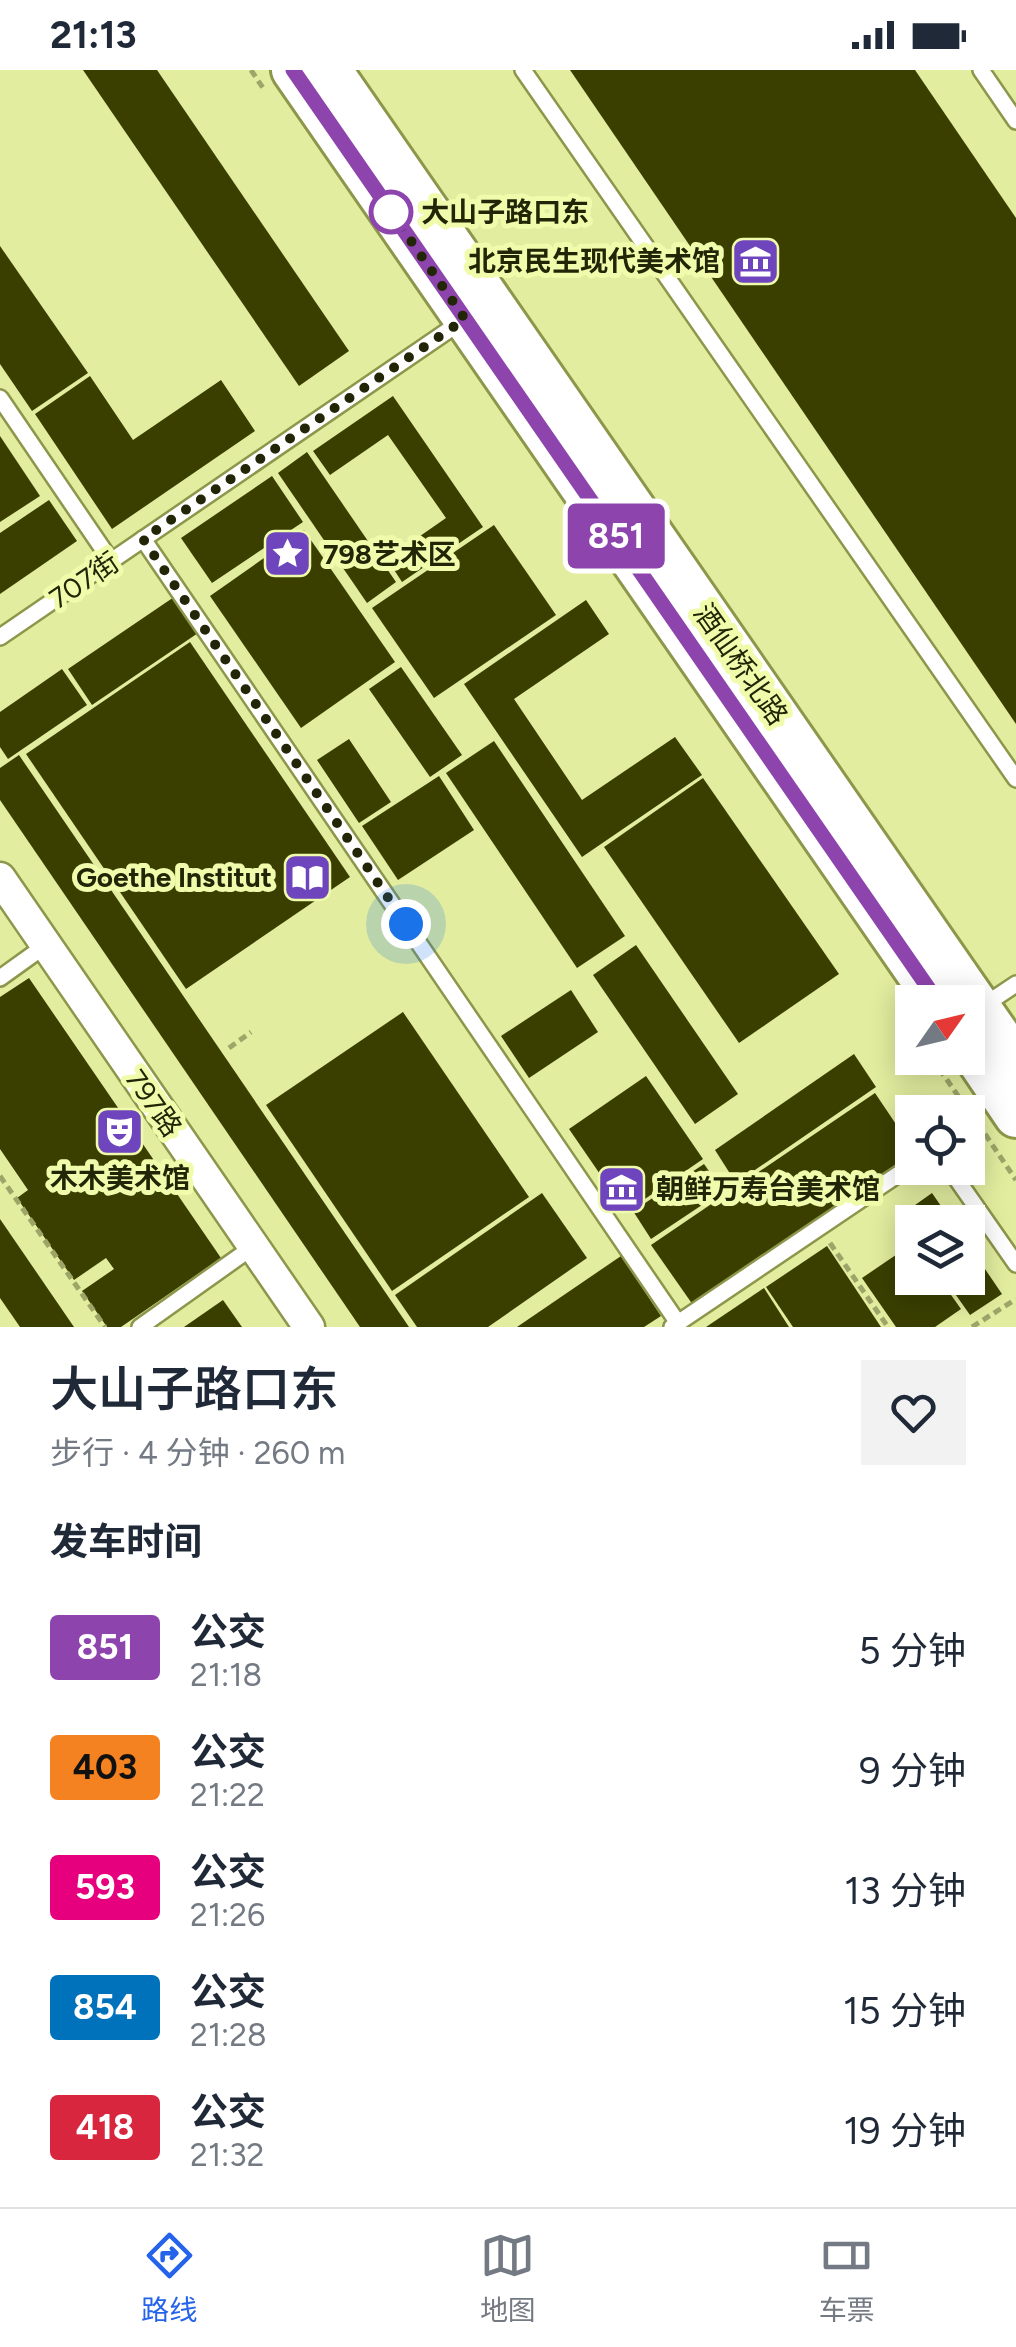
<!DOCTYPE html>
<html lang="zh">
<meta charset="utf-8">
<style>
:root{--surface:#fff;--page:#f2f2f3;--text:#1f2937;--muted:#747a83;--line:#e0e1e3;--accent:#2563eb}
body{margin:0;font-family:Figtree,"Noto Sans SC",sans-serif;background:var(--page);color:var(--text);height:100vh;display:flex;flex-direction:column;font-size:38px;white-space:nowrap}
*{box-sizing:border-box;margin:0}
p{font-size:32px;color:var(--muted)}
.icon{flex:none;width:55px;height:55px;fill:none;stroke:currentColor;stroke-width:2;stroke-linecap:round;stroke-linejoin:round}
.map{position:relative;height:1257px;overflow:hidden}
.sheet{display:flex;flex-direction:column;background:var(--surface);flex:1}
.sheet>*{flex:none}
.badge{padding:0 20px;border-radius:8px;font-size:35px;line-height:65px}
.needle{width:65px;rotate:56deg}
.buttons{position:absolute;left:895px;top:915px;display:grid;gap:20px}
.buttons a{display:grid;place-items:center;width:90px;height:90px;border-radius:0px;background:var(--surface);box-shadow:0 5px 25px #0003;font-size:50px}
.you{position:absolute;width:50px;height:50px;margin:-25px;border:8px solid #fff;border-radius:50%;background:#1a73e8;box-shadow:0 0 0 15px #1a73e833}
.map>.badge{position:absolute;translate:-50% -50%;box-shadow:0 0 0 5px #fff}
h2{padding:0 50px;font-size:38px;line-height:90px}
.round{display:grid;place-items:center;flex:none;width:105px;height:105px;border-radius:0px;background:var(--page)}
.summary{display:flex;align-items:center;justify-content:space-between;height:170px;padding:0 50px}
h1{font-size:48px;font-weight:600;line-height:75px}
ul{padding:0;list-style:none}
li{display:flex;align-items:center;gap:30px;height:120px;padding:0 50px}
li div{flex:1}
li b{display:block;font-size:38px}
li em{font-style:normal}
li .badge{min-width:110px;font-weight:700;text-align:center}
.status{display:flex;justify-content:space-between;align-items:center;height:70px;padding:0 50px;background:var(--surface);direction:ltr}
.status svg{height:28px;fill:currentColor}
.tab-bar{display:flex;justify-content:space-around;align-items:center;height:140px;border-top:2px solid var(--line);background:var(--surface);font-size:28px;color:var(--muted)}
.tab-bar a{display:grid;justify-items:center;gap:5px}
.tab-bar .active{color:var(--accent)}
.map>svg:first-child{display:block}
.building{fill:#3a3f00}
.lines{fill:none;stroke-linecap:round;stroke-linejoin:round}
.lane-casing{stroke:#8d964a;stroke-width:20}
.street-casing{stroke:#8d964a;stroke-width:35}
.secondary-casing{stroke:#8d964a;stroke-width:48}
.path{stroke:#9da568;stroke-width:5;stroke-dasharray:8 5;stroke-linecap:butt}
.lane{stroke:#fff;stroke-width:15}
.street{stroke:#fff;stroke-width:30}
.secondary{stroke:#fff;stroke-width:42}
.line-casing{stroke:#fff;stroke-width:22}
.line{stroke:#8e44ad;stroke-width:15}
.walk{stroke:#232606;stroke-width:10;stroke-dasharray:0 18}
.stop-dot{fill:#fff;stroke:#8e44ad;stroke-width:5}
.labels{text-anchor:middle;stroke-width:10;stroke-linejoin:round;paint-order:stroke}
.stop-label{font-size:28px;font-weight:bold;fill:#232606;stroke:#f0fbac;text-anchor:start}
.poi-label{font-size:28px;font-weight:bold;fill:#232606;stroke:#f0fbac;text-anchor:end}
.street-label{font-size:28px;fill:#232606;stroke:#f0fbac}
</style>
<div class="status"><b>21:13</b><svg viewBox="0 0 49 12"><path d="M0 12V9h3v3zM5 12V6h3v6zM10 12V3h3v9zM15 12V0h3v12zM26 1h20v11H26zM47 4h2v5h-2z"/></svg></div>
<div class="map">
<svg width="1016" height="1257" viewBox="0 0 1016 1257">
<rect width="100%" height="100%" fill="#e2ed9f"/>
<!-- building -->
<g class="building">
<path d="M83,0H157L349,281L299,316Z"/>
<path d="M570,0H915L1016,148V654Z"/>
<path d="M0,176L88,303L32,341L0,294Z"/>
<path d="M90,306L133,370L221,310L255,361L112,459L35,344Z"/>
<path d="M393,326L483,457L402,512L387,489L446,448L388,365L330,405L313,381Z"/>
<path d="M0,366L40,426L0,452Z"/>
<path d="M307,382L396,512L367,533L278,403Z"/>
<path d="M272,406L303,452L212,513L181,468Z"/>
<path d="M49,430L77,471L0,524V463Z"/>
<path d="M494,455L556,545L434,628L372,538Z"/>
<path d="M304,460L395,592L301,658L210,526Z"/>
<path d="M177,525L201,561L92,635L68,599Z"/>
<path d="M586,530L609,564L514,629L582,730L675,667L702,705L582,787L464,614Z"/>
<path d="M190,572L350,807L186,919L26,684Z"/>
<path d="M401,597L462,685L430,707L369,619Z"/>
<path d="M62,599L87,635L8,689L0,677V642Z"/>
<path d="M349,669L391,732L359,753L317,690Z"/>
<path d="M494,671L625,866L577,898L446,703Z"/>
<path d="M19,685L409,1257H360L0,730V698Z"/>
<path d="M439,706L474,760L398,810L362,756Z"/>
<path d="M703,708L839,904L739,973L604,777Z"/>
<path d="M636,875L738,1024L695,1054L593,905Z"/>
<path d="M29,908L221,1188L121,1257H107L82,1221L114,1199L106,1188L74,1210L17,1128L28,1120L0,1079V927Z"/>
<path d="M571,920L598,962L529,1008L501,966Z"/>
<path d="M403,942L529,1127L392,1221L266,1035Z"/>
<path d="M854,984L876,1017L736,1113L715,1080Z"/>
<path d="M646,1006L703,1089L626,1142L569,1059Z"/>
<path d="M875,1023L912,1078V1086L693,1235L651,1175Z"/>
<path d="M704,1094L723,1121L651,1169L633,1141Z"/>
<path d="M542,1123L587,1188L488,1257H417L395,1225Z"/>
<path d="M932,1123L952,1152H912V1162L901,1145Z"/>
<path d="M0,1149L74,1257H20L0,1228Z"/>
<path d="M912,1174V1208H939L961,1239L935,1257H896L862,1208Z"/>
<path d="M968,1174L1002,1224L970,1245L944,1208H968Z"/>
<path d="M827,1176L881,1257H793L766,1217Z"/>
<path d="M621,1186L661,1246L644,1257H517Z"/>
<path d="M764,1218L789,1257H706Z"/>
<path d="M223,1230L242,1257H184Z"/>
</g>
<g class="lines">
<defs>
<g id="lane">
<path d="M523,0L1016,709"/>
<path d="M981,0L1016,51"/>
<path d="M0,328L111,491"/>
<path d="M143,469L678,1253"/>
<path d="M0,567L462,251"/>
<path d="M0,908L46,875"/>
<path d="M983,936L1016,914"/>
<path d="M949,1098L1016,1194"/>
<path d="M140,1257L254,1176"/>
<path d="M672,1257L912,1095"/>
</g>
<path id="street" d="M0,808L309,1257"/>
<g id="secondary">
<path d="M293,0L938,932"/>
<path d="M330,0L1016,991"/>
<path d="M968,975L1016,1046"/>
</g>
</defs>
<!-- lane casing -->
<use href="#lane" class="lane-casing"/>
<!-- street casing -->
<use href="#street" class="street-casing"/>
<!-- secondary casing -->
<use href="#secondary" class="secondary-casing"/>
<!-- path -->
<g class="path">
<path d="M251,0L263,18"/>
<path d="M905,949L912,959"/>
<path d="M229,978L251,962"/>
<path d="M932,988L967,1039"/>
<path d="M968,1060L982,1051"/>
<path d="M985,1064L1016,1110"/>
<path d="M0,1106L105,1257"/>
<path d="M830,1173L888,1257"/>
<path d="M972,1257L1016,1229"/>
</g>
<!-- lane -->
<use href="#lane" class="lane"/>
<!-- street -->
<use href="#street" class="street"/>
<!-- secondary -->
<use href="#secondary" class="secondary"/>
</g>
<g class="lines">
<defs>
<path id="line" d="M293,0L938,932"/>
</defs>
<!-- line casing -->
<use href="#line" class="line-casing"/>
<!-- line -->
<use href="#line" class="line"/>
<!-- walk -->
<path class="walk" d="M391,142L465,249L143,469L406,854"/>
</g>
<!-- icons -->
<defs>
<symbol id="museum-square" viewBox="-11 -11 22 22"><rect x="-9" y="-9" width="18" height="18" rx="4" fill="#6e45bd" stroke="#f0fbac"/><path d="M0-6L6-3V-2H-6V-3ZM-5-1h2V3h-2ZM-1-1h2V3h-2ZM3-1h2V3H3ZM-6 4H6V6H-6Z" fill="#fff"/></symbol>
<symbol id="sight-square" viewBox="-11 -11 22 22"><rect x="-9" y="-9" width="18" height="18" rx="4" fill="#6e45bd" stroke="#f0fbac"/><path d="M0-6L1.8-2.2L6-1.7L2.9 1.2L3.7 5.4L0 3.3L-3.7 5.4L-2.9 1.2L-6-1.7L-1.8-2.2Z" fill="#fff"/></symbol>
<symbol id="library-square" viewBox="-11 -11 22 22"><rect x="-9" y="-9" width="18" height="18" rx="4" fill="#6e45bd" stroke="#f0fbac"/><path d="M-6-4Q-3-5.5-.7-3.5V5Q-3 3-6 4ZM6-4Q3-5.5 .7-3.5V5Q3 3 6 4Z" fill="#fff"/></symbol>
<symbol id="theatre-square" viewBox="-11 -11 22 22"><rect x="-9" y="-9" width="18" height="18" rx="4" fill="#6e45bd" stroke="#f0fbac"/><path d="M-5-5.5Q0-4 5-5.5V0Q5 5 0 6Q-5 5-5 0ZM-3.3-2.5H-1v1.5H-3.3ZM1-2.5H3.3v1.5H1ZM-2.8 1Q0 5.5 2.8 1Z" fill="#fff"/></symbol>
</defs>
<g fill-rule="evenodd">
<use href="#museum-square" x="728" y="164" width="55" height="55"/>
<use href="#sight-square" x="260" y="456" width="55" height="55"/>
<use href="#library-square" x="280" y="780" width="55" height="55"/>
<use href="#theatre-square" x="92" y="1034" width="55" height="55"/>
<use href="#museum-square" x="594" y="1092" width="55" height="55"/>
</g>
<!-- markers -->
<circle class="stop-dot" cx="391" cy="142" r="20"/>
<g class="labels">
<!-- stop labels -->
<g class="stop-label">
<text x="421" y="152">大山子路口东</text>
</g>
<!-- poi labels -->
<g class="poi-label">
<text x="720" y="201">北京民生现代美术馆</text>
<text x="323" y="494" text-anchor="start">798艺术区</text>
<text x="272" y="817">Goethe Institut</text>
<text x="120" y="1118" text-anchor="middle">木木美术馆</text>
<text x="656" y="1129" text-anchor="start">朝鲜万寿台美术馆</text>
</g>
<!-- street labels -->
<g class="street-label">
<text transform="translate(84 510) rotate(-34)" y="10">707街</text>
<text transform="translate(741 594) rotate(55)" y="10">酒仙桥北路</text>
<text transform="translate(154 1033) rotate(55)" y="10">797路</text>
</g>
</g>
</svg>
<div class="buttons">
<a><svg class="needle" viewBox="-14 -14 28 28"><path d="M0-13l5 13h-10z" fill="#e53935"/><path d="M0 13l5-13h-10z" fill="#747a83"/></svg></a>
<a><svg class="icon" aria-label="locate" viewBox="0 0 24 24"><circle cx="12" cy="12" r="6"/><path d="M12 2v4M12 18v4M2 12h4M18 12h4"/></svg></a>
<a><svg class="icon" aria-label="layers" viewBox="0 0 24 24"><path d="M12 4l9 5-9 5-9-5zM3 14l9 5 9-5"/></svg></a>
</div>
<div class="you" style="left:406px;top:854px"></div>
<b class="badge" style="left:616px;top:466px;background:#8e44ad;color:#fff">851</b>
</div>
<section class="sheet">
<div class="summary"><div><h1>大山子路口东</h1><p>步行 · 4 分钟 · 260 m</p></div><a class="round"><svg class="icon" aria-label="heart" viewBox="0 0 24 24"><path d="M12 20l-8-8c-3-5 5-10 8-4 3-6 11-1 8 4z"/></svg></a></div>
<h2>发车时间</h2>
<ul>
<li><span class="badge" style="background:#8e44ad;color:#fff">851</span><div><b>公交</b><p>21:18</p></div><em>5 分钟</em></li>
<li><span class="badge" style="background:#f58220;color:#111">403</span><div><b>公交</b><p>21:22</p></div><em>9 分钟</em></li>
<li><span class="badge" style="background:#e6007e;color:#fff">593</span><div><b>公交</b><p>21:26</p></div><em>13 分钟</em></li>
<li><span class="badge" style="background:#0072bc;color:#fff">854</span><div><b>公交</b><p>21:28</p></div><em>15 分钟</em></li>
<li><span class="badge" style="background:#d7263d;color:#fff">418</span><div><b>公交</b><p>21:32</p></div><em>19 分钟</em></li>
</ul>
</section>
<nav class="tab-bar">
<a class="active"><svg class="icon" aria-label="directions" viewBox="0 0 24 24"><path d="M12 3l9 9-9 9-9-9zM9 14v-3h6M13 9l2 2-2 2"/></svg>路线</a>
<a><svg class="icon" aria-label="map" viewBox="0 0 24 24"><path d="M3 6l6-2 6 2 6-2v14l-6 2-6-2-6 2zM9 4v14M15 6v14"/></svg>地图</a>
<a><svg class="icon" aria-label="tickets" viewBox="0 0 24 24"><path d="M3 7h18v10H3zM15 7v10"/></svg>车票</a>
</nav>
